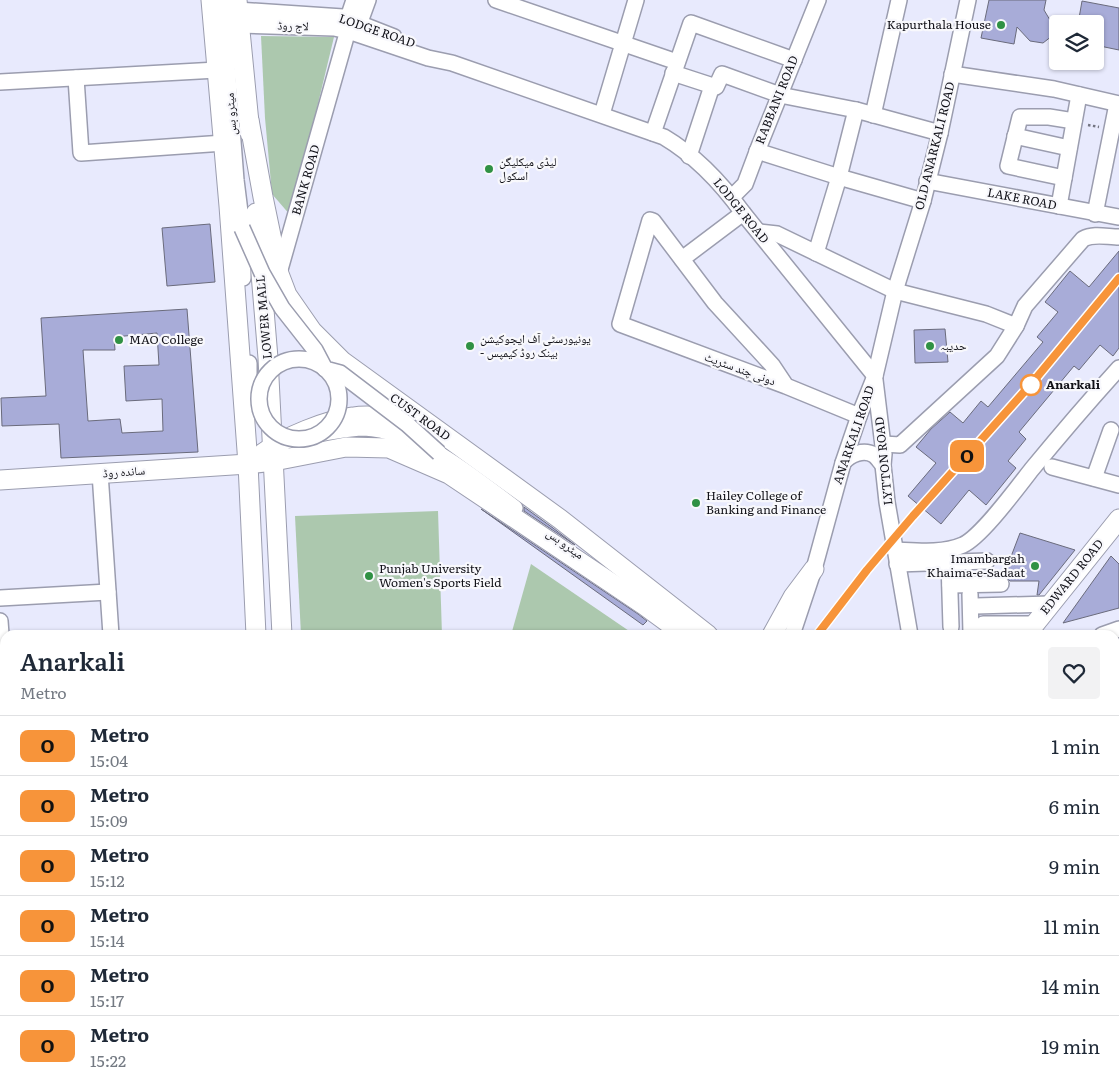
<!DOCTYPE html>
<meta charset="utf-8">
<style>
:root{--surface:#fff;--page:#f2f2f3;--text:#1f2937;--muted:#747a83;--line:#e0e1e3}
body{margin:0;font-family:Literata,"Noto Naskh Arabic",serif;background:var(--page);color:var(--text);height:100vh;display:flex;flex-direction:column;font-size:19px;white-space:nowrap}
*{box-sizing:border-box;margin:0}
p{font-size:16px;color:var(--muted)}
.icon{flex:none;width:28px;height:28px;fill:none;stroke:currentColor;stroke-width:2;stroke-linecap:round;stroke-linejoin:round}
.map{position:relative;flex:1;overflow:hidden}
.panel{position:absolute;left:0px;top:630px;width:1120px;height:456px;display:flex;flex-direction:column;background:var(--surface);border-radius:15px 15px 0 0;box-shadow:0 1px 4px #0004}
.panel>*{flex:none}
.badge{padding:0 10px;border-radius:8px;font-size:18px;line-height:32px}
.buttons{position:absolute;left:1049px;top:15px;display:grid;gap:10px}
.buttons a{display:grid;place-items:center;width:55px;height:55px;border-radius:5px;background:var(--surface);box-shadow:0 1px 4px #0004;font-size:25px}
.map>.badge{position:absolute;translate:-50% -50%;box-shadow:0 0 0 2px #fff}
.round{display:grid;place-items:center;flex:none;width:52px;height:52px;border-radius:5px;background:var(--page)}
.overview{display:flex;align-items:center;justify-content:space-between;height:85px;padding:0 20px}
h1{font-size:24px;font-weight:600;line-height:38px}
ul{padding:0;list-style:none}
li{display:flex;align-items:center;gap:15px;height:60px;padding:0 20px;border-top:1px solid var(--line)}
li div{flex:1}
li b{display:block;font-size:19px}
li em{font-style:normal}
li .badge{min-width:55px;font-weight:700;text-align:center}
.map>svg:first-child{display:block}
.green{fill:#acc8ae}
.building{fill:#a8acd8;stroke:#6a6b7c;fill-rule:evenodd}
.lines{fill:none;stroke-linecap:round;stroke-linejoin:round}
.minor-casing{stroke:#9b9daf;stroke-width:18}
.major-casing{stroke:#9b9daf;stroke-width:21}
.path{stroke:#747582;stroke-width:2.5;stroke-dasharray:2.5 2.5;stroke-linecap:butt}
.minor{stroke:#fff;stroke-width:15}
.major{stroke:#fff;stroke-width:19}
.minor-bridge-casing{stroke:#9b9daf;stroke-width:18;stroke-linecap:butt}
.minor-bridge{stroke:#fff;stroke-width:15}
.line-casing{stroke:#fff;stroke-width:11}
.line{stroke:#f7943a;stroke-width:8}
.poi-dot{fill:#309144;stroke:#f8f8fc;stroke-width:2}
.stop-dot{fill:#fff;stroke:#f7943a;stroke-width:2.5}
.labels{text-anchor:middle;stroke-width:4.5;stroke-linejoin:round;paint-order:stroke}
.poi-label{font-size:12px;fill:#111118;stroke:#f8f8fc;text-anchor:start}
.street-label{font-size:12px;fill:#111118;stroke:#f8f8fc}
.stop-label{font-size:12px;font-weight:bold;fill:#111118;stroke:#f8f8fc;text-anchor:start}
</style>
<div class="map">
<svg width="1119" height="1086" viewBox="0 0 1119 1086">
<rect width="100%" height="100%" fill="#e8eafd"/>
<!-- green -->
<g class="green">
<path d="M261,36L334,37L291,216L272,194L265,118Z"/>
<path d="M438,511L442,635H301L295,516Z"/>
<path d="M531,564L635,635H511Z"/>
<path d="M333,1081H456L467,1086H333Z"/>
<path d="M480,1081H574L572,1086H491Z"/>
</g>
<!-- building -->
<g class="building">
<path d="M989,0H1046L1044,10L1053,25L1052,36L1043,43L1030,41L1017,27L1014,44L981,38Z"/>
<path d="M1082,1L1119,8V50L1095,45V24H1078Z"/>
<path d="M210,224L215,282L167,286L162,228Z"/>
<path d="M1119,251V348L1113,356L1100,345L1079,370L1074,366L1019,432L1026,439L1008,461L1016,468L986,505L969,490L941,524L908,496L936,463L916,447L931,429L950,412L963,423L981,401L988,407L1043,342L1037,337L1058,312L1045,302L1070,271L1089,287Z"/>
<path d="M187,309L198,452L61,458L59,424L2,426L1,398L46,396L41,318ZM157,333L159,365L124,366L126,401L162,399L163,431L122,433L120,419L88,421L83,350H115L114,337Z"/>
<path d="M945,329L948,362L915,363L914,330Z"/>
<path d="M524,507L553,528L575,545L524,511Z"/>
<path d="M481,509L638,614L647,621L643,625Z"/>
<path d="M1020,533L1075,550L1039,595H1037L1039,581H1010L1004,575Z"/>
<path d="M1111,556L1119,564V608L1063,623Z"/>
</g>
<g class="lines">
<defs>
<g id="minor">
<path d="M222,0L236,180L242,228L243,278"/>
<path d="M496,0L677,62"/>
<path d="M237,10L343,17L394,37"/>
<path d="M239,25L334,28L348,31L428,58L452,63L664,137C696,156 722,184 743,213L875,376"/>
<path d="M353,27L360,22L368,0"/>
<path d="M673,73L716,87L722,74L780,95L856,110L940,133"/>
<path d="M952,74L1054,89L1119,104"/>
<path d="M76,78L81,153L224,143"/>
<path d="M0,82L217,70"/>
<path d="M602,114L636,0"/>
<path d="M873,115L899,0"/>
<path d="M653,133L691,23L794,60"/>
<path d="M1015,136L1069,148"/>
<path d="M757,151L839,177L923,201"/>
<path d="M689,156L712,86"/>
<path d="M1064,178L1008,166L1020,117H1049L1074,121"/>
<path d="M927,181L1118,217"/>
<path d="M732,197L745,184L760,144L818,0"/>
<path d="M1059,206L1079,95"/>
<path d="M1095,214L1117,104"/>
<path d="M760,232L777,234L895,291L986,314L1016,326"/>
<path d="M816,253L839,177L856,110"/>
<path d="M682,259L743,213"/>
<path d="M279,273L346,37L348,18L354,0"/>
<path d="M249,363V376L260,406"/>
<path d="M875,380L884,454L883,465L887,502L910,635"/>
<path d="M786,386L772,365L715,303L653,221L650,220L620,324L786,386L859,416"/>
<path d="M318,434C333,432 349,428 364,428C420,431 472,476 515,508"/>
<path d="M883,444L900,445L997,356L1016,326L1025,306L1083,239C1094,233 1107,237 1119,237"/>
<path d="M843,463C850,454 864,449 874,455C877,457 880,462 883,465"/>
<path d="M1052,467L1119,485"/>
<path d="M100,473L111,635"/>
<path d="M1094,478L1111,430"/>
<path d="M895,550C917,551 942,554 963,545C982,536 1017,488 1032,469C1060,435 1089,401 1119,368"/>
<path d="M949,562L951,627"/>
<path d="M897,564L987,561"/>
<path d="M950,585L1001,584"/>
<path d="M970,594L971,633"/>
<path d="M0,598L108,592"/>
<path d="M976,606L1050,604"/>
<path d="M0,621L5,687"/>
<path d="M983,624H1035"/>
<path d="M792,635L814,569L843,463L859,416L875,376L895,291L923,201L940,133L968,0"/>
<path d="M1102,635L1119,629"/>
<path d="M0,844H5"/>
<path d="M1115,864L1119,863"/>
<path d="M0,957H5"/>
<path d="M0,998L5,997"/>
<path d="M221,1081V1086"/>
<path d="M979,1081L980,1086"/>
<path d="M1107,1086L1119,1084"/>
</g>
<g id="major">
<path d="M211,0L229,206L248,464L256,635"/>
<path d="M237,0L250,133"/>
<path d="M249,120L263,197L279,274L287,295L312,331L342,361L560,519L708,635"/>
<path d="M256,213L268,358L282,635"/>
<path d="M263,453C287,436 324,421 353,417C371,414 392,418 411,419"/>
<path d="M0,480L248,464L274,461L346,447L389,448L449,474L644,605L685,635"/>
<path d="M772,635L793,597L814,569"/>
<path d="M1026,635L1119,519"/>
<path d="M282,1081L283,1086"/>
<path d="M304,1081V1086"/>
<path d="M964,1081V1086"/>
<path d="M995,1081L996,1086"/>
<path d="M620,1086L621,1081"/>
<path d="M646,1086L648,1081"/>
</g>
</defs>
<!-- minor casing -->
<use href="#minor" class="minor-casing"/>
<!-- major casing -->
<use href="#major" class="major-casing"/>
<!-- path -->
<path class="path" d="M1088,125L1099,127"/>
<!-- minor -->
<use href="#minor" class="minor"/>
<!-- major -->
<use href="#major" class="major"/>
<defs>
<g id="minor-bridge">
<path d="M242,228L262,273L282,308L315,350L325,369L340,373L407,424L439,453"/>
<circle cx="299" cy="399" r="40"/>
</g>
</defs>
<!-- minor-bridge casing -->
<use href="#minor-bridge" class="minor-bridge-casing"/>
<!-- minor-bridge -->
<use href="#minor-bridge" class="minor-bridge"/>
</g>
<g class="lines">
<defs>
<path id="line" d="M817,635L867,570L913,516L1032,383L1119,278"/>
</defs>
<!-- line casing -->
<use href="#line" class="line-casing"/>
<!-- line -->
<use href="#line" class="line"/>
</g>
<!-- markers -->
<g class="poi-dot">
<circle cx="1001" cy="25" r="5"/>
<circle cx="489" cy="169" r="5"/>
<circle cx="119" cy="340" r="5"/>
<circle cx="470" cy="346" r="5"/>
<circle cx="930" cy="346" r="5"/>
<circle cx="696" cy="503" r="5"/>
<circle cx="1035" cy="566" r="5"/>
<circle cx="369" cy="576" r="5"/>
</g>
<circle class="stop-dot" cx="1031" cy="385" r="10"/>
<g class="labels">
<!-- poi labels -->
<g class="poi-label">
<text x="991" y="29" text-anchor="end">Kapurthala House</text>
<text x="499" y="166">لیڈی میکلیگن<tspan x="499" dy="14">اسکول</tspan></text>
<text x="480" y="343">یونیورسٹی آف ایجوکیشن<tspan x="480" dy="14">- بینک روڈ کیمپس</tspan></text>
<text x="129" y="344">MAO College</text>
<text x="940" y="350">حدیبہ</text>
<text x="706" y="500">Hailey College of<tspan x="706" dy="14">Banking and Finance</tspan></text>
<text x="1025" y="563" text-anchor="end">Imambargah<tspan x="1025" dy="14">Khaima-e-Sadaat</tspan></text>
<text x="379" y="573">Punjab University<tspan x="379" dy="14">Women's Sports Field</tspan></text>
</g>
<!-- street labels -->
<g class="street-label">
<text transform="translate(293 26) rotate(2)" y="4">لاج روڈ</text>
<text transform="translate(377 31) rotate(19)" y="4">LODGE ROAD</text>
<text transform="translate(777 100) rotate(-68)" y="4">RABBANI ROAD</text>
<text transform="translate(231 114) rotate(-94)" y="4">میٹرو بس</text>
<text transform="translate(935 146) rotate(-76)" y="4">OLD ANARKALI ROAD</text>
<text transform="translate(306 180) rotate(-74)" y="4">BANK ROAD</text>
<text transform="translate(1022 199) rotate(11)" y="4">LAKE ROAD</text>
<text transform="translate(741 211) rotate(51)" y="4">LODGE ROAD</text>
<text transform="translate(264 317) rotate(-95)" y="4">LOWER MALL</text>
<text transform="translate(740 369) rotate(20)" y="4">دونی چند سٹریٹ</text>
<text transform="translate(420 417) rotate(36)" y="4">CUST ROAD</text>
<text transform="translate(854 435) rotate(-71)" y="4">ANARKALI ROAD</text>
<text transform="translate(884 461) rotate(-96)" y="4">LYTTON ROAD</text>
<text transform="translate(124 472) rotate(-4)" y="4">ساندہ روڈ</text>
<text transform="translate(565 544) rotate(36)" y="4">میٹرو بس</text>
<text transform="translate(1072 577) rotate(-51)" y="4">EDWARD ROAD</text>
</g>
<!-- stop labels -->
<g class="stop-label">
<text x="1046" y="389">Anarkali</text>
</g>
</g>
</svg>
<div class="buttons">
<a><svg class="icon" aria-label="layers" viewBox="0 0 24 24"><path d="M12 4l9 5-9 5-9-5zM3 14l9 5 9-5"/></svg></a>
</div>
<b class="badge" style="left:967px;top:456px;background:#f7943a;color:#111">O</b>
<section class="panel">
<div class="overview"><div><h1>Anarkali</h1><p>Metro</p></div><a class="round"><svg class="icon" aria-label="heart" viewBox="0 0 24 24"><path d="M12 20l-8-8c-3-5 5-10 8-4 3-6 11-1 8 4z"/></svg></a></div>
<ul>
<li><span class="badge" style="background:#f7943a;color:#111">O</span><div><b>Metro</b><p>15:04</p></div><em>1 min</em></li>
<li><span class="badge" style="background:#f7943a;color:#111">O</span><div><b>Metro</b><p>15:09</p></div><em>6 min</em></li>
<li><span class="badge" style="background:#f7943a;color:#111">O</span><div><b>Metro</b><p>15:12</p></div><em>9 min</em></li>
<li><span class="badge" style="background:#f7943a;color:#111">O</span><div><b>Metro</b><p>15:14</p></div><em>11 min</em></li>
<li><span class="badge" style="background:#f7943a;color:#111">O</span><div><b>Metro</b><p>15:17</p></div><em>14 min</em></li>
<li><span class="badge" style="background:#f7943a;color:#111">O</span><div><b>Metro</b><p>15:22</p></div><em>19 min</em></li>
</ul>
</section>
</div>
